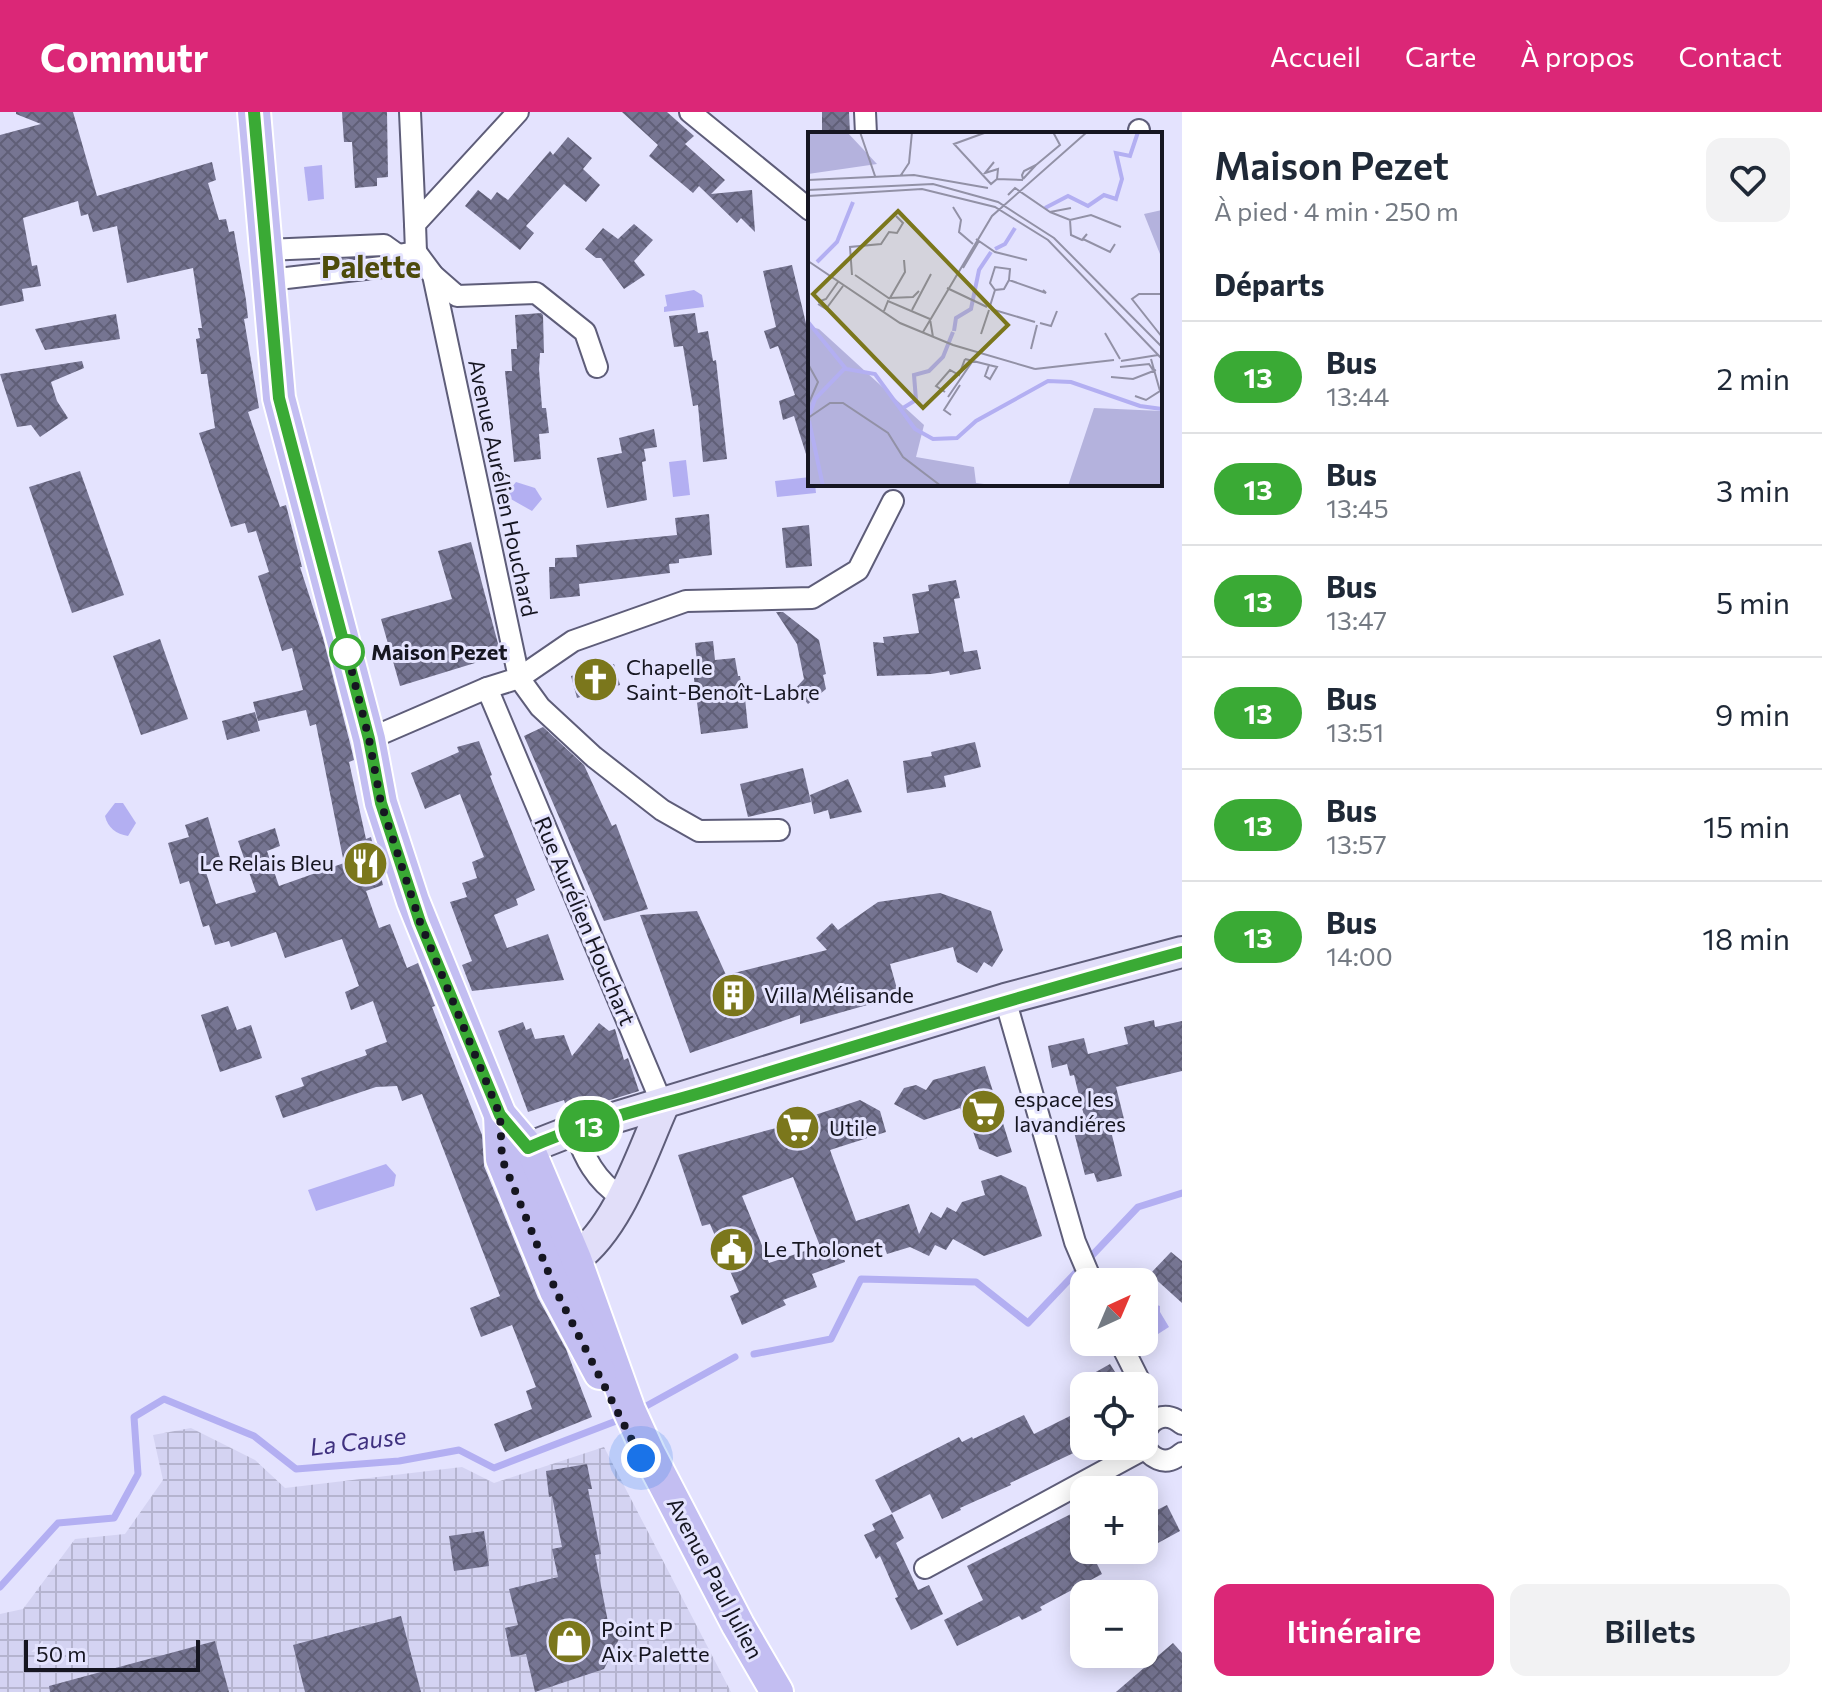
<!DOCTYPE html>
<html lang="fr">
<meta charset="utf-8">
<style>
:root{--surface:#fff;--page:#f2f2f3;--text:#1f2937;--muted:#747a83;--line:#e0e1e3;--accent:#db2777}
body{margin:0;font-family:Commissioner,sans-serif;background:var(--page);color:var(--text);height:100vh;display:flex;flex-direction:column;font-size:30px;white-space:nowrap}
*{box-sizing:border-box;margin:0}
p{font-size:26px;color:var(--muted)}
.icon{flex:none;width:44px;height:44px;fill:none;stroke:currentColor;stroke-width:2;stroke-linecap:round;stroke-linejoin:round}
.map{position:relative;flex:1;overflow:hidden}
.drawer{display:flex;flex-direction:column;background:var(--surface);width:640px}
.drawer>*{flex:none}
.badge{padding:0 16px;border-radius:26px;font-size:28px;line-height:52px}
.needle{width:52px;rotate:44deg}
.fabs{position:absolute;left:1070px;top:1156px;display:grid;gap:16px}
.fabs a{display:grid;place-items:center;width:88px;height:88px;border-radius:16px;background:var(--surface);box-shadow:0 4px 20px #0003;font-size:40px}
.scale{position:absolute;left:24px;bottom:20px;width:176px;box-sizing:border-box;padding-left:8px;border:4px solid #161621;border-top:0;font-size:22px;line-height:28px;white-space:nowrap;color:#161621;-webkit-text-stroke:6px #e4e3fe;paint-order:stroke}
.you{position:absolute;width:40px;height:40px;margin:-20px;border:6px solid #fff;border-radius:50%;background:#1a73e8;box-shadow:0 0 0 12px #1a73e833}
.map>.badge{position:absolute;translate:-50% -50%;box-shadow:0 0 0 4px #fff}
h2{padding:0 32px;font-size:30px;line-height:72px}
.round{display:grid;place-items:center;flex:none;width:84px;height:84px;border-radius:16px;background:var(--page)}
.head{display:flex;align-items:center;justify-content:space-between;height:136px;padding:0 32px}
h1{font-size:38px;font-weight:600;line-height:60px}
.primary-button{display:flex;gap:16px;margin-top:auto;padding:16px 32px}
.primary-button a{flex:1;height:92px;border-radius:16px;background:var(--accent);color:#fff;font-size:32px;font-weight:600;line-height:92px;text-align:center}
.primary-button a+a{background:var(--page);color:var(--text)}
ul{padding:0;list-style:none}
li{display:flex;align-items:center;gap:24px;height:112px;padding:0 32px;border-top:2px solid var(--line)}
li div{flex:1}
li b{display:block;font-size:30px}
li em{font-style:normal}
li .badge{min-width:88px;font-weight:700;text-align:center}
header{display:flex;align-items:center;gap:48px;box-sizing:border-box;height:112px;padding:0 40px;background:var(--accent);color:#fff}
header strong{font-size:38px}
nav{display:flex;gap:44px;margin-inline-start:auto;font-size:28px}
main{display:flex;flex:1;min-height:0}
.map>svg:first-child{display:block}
.industrial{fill:url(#industrial-grid)}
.water{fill:#b3aff2}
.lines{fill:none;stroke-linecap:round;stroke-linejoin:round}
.stream{stroke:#b3aff2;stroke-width:7}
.building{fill:url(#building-cross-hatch);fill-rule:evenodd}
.street-casing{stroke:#5e5d79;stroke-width:24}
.secondary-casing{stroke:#5e5d79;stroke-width:34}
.primary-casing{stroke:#fff;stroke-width:36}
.street{stroke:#fff;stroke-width:20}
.secondary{stroke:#e1def9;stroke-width:30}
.primary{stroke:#c3bef2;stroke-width:32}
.line-casing{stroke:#fff;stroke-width:18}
.line{stroke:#3aaa35;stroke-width:12}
.walk{stroke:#161621;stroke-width:8;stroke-dasharray:0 14.4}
.stop-dot{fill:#fff;stroke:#3aaa35;stroke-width:4}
.labels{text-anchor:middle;stroke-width:6;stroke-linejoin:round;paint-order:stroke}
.street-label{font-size:22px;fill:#161621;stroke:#e4e3fe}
.stop-label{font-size:22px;font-weight:bold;fill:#161621;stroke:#e4e3fe;text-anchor:start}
.poi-label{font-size:22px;fill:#161621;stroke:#e4e3fe;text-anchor:start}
.water-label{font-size:24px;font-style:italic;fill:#3f317f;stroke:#e4e3fe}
.district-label{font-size:30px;font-weight:bold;fill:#4d4b0b;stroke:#e4e3fe}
.inset-river{fill:none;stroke:#b3aff2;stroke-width:4}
.inset-road{fill:none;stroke:#9291a6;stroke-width:2}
.view{fill:#7b771c;fill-opacity:0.15;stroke:#7b771c;stroke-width:4}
.inset-edge{fill:none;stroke:#161621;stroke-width:4}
</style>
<header>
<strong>Commutr</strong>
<nav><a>Accueil</a><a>Carte</a><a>À propos</a><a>Contact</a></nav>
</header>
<main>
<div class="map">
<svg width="1182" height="1580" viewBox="0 0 1182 1580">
<defs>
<pattern id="industrial-grid" width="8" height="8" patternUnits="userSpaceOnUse" patternTransform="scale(2)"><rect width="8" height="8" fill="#d4d3f2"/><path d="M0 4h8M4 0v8" fill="none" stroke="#b5b4cf"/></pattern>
<pattern id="building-cross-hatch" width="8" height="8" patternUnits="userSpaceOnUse" patternTransform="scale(2)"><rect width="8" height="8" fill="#767592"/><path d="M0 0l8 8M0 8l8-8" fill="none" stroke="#605f77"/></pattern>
</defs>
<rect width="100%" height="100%" fill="#e4e3fe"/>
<!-- industrial -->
<path class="industrial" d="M191,1316L255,1348L285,1376L462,1355L494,1371L604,1335L731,1580H0V1502L23,1497L75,1427L125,1422L163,1368L153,1323Z"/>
<!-- water -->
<g class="water">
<path d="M322,53L324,87L308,89L304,55Z"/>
<path d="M694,178L702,183L704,195L664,200V195L667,194L665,183Z"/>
<path d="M686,348L690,383L673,385L669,350Z"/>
<path d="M810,365V372H815L816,381L777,385L775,369Z"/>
<path d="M516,370L535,376L542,387L532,399L509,386L507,381Z"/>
<path d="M115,691H123L136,711L128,724C116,722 108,716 105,704Z"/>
<path d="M386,1052L396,1063L394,1074L316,1099L308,1078Z"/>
<path d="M1154,1192L1160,1194V1200L1169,1215L1158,1222L1144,1201V1198Z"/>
</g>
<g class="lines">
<!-- stream -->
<g class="stream">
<path d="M754,1242L831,1227L861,1167L976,1170L1028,1211L1138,1095L1182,1081"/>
<path d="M639,1298L735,1245"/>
<path d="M0,1475L58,1411L114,1406L138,1362L134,1305L164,1287L254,1324L296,1357L399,1349L459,1338L494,1356L624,1306"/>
</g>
</g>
<!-- building -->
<g class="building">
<path d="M16,0H73L97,84L212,50L216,68L208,71L219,108L226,107L229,120L234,119L246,188L248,206L244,207L259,296L248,300L280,395L286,393L302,455H300L323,526L350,631L354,648L349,650L366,727L371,725L383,773L366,779L379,816L390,812L407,856L418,851L435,894L432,895L482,1023L484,1054L538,1186L566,1237L592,1305L505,1340L494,1312L532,1297L526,1279L536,1275L512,1213L481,1225L470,1196L500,1184L422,982L402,989L397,974L376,975L283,1006L275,984L304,974L301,966L367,943L365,938L387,930L373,889L351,898L345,880L359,874L342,827L285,846L276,820L231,835L229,829L215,833L209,813L203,815L189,769L180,772L168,731L189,725L185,713L208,705L221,749L204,754L216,792L256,780L238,729L275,716L280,734L267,739L279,774L344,751L316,612L310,614L306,598L258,609L253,590L303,578L292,536L282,539L258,464L269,460L256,419L248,421L245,411L231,415L199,321L215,316L207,262H201L196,227L200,226L198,216H202L193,156L127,171L117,114L93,120L88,102L81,104L78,89L23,106L32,154L37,153L41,174L22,177L24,189L0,194V23L41,12L16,2Z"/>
<path d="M342,0H387L388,65L377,66V74L355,76L352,30H344Z"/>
<path d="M622,0H667L694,24L685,32L725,68L711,82L752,78L755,120L741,106L737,111L699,74L693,81L649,44L658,33Z"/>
<path d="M822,0H849L850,22H822Z"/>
<path d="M568,25L592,46L583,57L600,73L586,90L564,72L526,114L534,121L520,138L465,94L478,78L491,88L497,80L508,88L550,39L553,43Z"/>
<path d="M634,112L653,128L634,149L645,163L624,177L601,146H596L585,137L603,116L618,127Z"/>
<path d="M792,153L810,228V341L806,342L794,304L783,308L779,289L795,283L778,234L770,237L764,219L776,215L763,159Z"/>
<path d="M541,201L543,203L544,241H540L539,257L542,296H546L549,321L539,322L541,347L514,350L505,259H512L511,237H517L515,203Z"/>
<path d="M695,201L698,221L708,219L713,249L716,248L727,347L703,350L698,293L693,294L683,234L674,235L669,204Z"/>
<path d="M116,202L120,227L45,238L35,217Z"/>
<path d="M82,249L84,256L51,270L57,289L68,306L40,325L31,313L17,315L0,262Z"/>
<path d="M654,317L657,335L644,337L646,349L642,350L647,388L607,396L597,346L622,341L619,326Z"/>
<path d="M80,359L124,483L72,501L29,375Z"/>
<path d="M709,402L712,443L679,447V451L669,452L670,461L579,472L580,484L550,487L549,455H555V446L577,445L576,433L677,423L675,406Z"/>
<path d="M809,413L812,454L786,456L782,416Z"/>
<path d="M471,430L501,543L400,574L381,507L452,487L438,439Z"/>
<path d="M956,468L960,486L954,487L964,540L977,538L981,557L950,563L949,559L931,562L877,564L873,530L884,531L883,525L919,521L912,482L929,479L928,473Z"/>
<path d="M776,500H783L819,528L826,562L823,563L826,577L808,592L795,577L804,567L797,532Z"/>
<path d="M160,527L188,607L141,623L113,544Z"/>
<path d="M713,529L715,548L735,546L738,564H740L742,576H744L748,616L701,622L692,551L697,550L695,531Z"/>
<path d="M614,552L620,573L577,586L571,564Z"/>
<path d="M255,600L260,619L227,628L222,609Z"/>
<path d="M543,615L584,653L612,714L616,712L648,797L604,809L524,624Z"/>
<path d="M479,629L492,663L490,664L535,778L516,787L518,793L494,803L507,836L548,822L564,868L472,879L462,853L472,849L450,790L467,785L462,771L477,766L472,750L484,745L460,682L425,697L411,661L459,640L457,635Z"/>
<path d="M975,630L981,655L944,664L946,675L907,681L903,649L932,644L931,640Z"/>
<path d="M803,656L811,690L748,705L740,672Z"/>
<path d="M848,667L862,700L830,707L828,698L814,702L810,683Z"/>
<path d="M940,781L991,799L1003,838L992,855L984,850L977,861L957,850L953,835L890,852L899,884L800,912V903L690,941L640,803L697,799L726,863L827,838L816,826L832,811L838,818L878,790Z"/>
<path d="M228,894L237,918L251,913L262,946L220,960L201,903Z"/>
<path d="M1154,908L1155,915L1182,909V959L1116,975L1124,1007L1109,1011L1122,1064L1097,1070L1094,1061L1085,1063L1074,1020L1087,1016L1074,963L1070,964L1067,952L1052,956L1048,934L1084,926L1088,942L1128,932L1124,915Z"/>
<path d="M523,910L526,918L531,916L535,927L564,923L572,944L599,911L609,919L615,917L624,948L628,946L639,979L568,1001L564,988L528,1000L498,919Z"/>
<path d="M985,954L1012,1040L997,1045L979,1037L966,999L962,1000L960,996L924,1008L894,992L904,976L916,973L926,978L933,968Z"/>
<path d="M860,988L880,999L886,1020L830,1038L856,1109L909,1092L919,1122L931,1100L941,1106L947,1095L956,1100L962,1090L985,1083L981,1069L1001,1063L1026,1075L1042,1124L984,1144L953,1127L946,1138L935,1133L929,1144L910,1135L887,1142L882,1128L843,1143L845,1150L812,1162L817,1175L783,1188L786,1193L742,1213L730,1184L739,1180L710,1112L702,1114L678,1043L776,1016ZM793,1065L820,1134L769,1151L742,1084Z"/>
<path d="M1171,1140L1182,1149V1191L1150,1162Z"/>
<path d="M1110,1252L1120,1268L1110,1274H1071Z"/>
<path d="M1084,1297V1336L1010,1371L1011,1373L960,1396L961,1398L942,1407L930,1382L892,1401L875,1368L959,1325L962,1330L972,1325L973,1327L1024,1303L1034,1322Z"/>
<path d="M587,1352L592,1377H588L601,1442L595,1443L608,1510L624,1517L604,1557L535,1580L526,1542L511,1545L505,1516L518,1513L509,1477L558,1465L552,1437L562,1435L552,1384L549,1385L546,1359Z"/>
<path d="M1167,1393L1180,1419L1158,1431L1145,1404Z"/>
<path d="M1073,1401L1083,1421L1084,1438H1090L1102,1462L1040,1495L1042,1498L1022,1508L1019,1504L957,1534L944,1508L983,1488L967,1454Z"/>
<path d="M892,1402L904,1426L896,1431L918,1478L929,1473L943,1502L911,1518L895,1486L898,1485L880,1444L876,1447L864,1423L875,1418L872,1412Z"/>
<path d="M484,1419L489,1454L454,1459L449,1424Z"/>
<path d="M401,1504L421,1580H305L293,1533Z"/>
<path d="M215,1529L229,1580H50L49,1574Z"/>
<path d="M1173,1531L1182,1541V1580H1116Z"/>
</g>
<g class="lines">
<defs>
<g id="street">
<path d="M410,0L415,112"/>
<path d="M690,0L810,98"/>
<path d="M865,0L866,22"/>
<path d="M1139,22V18"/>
<path d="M266,138L384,133L398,143L391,154L269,168"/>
<path d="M416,140L415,112L518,0"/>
<path d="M398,143L416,140L433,163L457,184L536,181L585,220L597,255"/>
<path d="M433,163L519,566L487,576"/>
<path d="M369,627L487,576L663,994"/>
<path d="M779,718L699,719L662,698L594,645L540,595L519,566L573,529L686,489L812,486L858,458L893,389"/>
<path d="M1005,887L1075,1130L1092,1170"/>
<path d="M574,1018C585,1046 595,1068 621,1085"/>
<path d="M1120,1230L1142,1274"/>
<path d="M1182,1312C1153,1287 1128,1334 1158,1347C1167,1351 1175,1347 1182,1341"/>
<path d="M925,1456L1146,1336"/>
</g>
<g id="secondary">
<path d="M528,1036L574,1018L1005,887L1182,840"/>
<path d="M556,1138L566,1146L575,1147C619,1115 641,1043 663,994"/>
</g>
<g id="primary">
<path d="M254,0L279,286L369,627L381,691L413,789L500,1003L528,1036L575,1147L629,1298L649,1342L738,1513L777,1580"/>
<path d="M500,1003L502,1047L556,1179L600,1261"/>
</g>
</defs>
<!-- street casing -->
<use href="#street" class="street-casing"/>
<!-- secondary casing -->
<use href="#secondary" class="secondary-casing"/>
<!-- primary casing -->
<use href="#primary" class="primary-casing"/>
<!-- street -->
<use href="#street" class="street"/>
<!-- secondary -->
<use href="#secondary" class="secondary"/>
<!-- primary -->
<use href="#primary" class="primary"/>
</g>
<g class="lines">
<defs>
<path id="line" d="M254,0L279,286L369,627L381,691L420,810L500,1003L528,1036C592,1007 664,993 731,972C881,926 1031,881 1182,840"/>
</defs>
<!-- line casing -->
<use href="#line" class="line-casing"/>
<!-- line -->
<use href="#line" class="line"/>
<!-- walk -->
<path class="walk" d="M347,540L346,536L369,627L381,691L420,810L500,1003L502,1047L556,1179L641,1346"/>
</g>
<!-- icons -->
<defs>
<symbol id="church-disc" viewBox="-11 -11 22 22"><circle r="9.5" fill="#7b771c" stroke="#e4e3fe"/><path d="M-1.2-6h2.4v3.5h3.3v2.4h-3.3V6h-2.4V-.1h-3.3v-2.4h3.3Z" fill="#fff"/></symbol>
<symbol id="restaurant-disc" viewBox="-11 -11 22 22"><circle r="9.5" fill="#7b771c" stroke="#e4e3fe"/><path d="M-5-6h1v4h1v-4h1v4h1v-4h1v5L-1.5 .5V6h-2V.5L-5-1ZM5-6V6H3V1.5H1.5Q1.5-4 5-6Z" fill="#fff"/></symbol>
<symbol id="building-disc" viewBox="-11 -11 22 22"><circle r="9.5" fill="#7b771c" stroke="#e4e3fe"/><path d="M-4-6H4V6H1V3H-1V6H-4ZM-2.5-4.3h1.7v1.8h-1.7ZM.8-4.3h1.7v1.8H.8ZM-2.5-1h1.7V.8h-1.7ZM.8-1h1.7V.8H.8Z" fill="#fff"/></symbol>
<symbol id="supermarket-disc" viewBox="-11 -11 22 22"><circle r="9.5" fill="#7b771c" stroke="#e4e3fe"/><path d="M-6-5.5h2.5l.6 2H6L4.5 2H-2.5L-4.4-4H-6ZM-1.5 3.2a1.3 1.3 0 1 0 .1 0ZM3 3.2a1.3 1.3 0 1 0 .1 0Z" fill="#fff"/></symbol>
<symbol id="civic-disc" viewBox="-11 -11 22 22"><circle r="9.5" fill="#7b771c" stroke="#e4e3fe"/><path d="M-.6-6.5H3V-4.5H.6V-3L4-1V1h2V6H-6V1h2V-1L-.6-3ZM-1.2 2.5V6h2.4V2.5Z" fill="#fff"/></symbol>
<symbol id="shop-disc" viewBox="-11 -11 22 22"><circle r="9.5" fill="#7b771c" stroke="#e4e3fe"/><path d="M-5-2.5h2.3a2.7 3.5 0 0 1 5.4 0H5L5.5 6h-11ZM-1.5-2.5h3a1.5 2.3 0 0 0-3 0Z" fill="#fff"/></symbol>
</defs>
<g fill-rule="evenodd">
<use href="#church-disc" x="570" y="542" width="51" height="51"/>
<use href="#restaurant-disc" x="340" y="726" width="51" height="51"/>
<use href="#building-disc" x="708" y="858" width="51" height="51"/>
<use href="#supermarket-disc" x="958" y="974" width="51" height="51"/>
<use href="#supermarket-disc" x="772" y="990" width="51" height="51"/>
<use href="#civic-disc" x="706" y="1112" width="51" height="51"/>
<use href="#shop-disc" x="544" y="1504" width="51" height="51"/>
</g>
<!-- markers -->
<circle class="stop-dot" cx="347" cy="540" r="16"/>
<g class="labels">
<!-- street labels -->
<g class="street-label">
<text transform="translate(503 376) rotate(78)" y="8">Avenue Aurélien Houchard</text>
<text transform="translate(585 809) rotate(67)" y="8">Rue Aurélien Houchart</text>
<text transform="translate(715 1466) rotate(62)" y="8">Avenue Paul Julien</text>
</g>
<!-- stop labels -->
<g class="stop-label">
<text x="371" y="548">Maison Pezet</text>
</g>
<!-- poi labels -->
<g class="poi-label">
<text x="626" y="563">Chapelle<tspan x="626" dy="25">Saint-Benoît-Labre</tspan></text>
<text x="334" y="759" text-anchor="end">Le Relais Bleu</text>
<text x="764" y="891">Villa Mélisande</text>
<text x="1014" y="995">espace les<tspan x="1014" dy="25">lavandiéres</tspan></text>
<text x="829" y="1024">Utile</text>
<text x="763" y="1145">Le Tholonet</text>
<text x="601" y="1525">Point P<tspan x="601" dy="25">Aix Palette</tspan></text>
</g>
<!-- water labels -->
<g class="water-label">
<text transform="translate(358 1330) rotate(-7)" y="8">La Cause</text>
</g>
<!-- district labels -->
<g class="district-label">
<text x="371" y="166">Palette</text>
</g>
</g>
<!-- overview -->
<g transform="translate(808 20)">
<rect width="354" height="354" fill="#e4e3fe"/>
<path d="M0,0H39L69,32L0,42ZM354,78V127L336,82ZM0,194L11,197L116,293L108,325L166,335L168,351L192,354H0ZM286,276L354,279V354H260Z" fill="#b4b2dd"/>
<path class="inset-river" d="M237,76L260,64L280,74L296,63L308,67L314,47L308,21L322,24L330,0M187,117L197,112L207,96M9,130L29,110L45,70M0,190L38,237L67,242L107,297L125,307L149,306L168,289L240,249L263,250L332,274L354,277M146,199L148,186L163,177L171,138L183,120M95,276L108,268L106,243L121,239L135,225L145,200M1,284L7,267L37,236M1,289L15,354"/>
<path class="inset-road" d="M52,0L67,44M179,0L146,12L183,52L189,47L215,48M186,30L177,41L190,37L189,47M228,33L252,13L245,0M93,43L101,31L104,0M215,47L228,33L216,39L214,43L215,47M0,48L106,43L180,56M0,58L125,52L190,70L246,106L354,215M200,63L207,56L242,80L263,76M0,64L114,57L187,75L240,108L354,227M145,75L153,88L151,100L165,112M242,80L262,88L283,83L313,95M262,88L263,103L274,108L279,102M168,107L187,120L219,128M275,107L302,120L307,112M96,128L97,140L82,166L105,165L111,159M0,129L92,191L145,213L227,237M155,136L171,109M44,143L42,115L73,112L81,100L89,101L95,91L88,84M47,143L82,167M139,156L179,175M187,158L182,151L187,135L202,137L201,148M354,162H331L324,167L354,205M10,170L18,167L30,150M10,172L18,177L35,154M182,174L187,158L196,157L201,148L238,161L235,158M183,177L227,190M104,178L123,142M76,179L80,169L122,187L125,205M232,191L243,194L249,179M115,200L184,84L279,0M297,201L312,227M173,202L181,178M223,217L229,193M157,227L181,233L177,244L182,247L189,235L181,233M313,229L350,223M0,232L10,250L0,273M312,235L341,232L345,238M227,237L306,228M303,245L325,247L348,238M137,260L128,254L142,238L151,243L157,227M327,264L338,268L352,259L343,227M140,265L166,227M143,283L136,278L152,253M0,286L22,271H35L80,301L95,325L133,354"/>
<path class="view" d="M90,79L200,193L115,276L5,162Z"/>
<rect width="354" height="354" class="inset-edge"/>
</g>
</svg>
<div class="fabs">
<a><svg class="needle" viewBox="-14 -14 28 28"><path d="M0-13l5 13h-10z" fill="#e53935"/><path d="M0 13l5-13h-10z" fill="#747a83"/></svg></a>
<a><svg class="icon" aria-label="locate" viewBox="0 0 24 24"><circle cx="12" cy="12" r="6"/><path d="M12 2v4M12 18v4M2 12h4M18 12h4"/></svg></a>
<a>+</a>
<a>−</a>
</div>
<div class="scale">50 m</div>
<div class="you" style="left:641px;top:1346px"></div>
<b class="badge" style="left:589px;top:1014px;background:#3aaa35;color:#fff">13</b>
</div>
<section class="drawer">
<div class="head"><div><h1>Maison Pezet</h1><p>À pied · 4 min · 250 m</p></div><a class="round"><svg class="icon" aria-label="heart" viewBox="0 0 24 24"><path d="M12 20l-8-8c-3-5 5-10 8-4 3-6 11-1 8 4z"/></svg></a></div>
<h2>Départs</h2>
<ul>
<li><span class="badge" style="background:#3aaa35;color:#fff">13</span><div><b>Bus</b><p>13:44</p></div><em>2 min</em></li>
<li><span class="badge" style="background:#3aaa35;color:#fff">13</span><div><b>Bus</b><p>13:45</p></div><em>3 min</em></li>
<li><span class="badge" style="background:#3aaa35;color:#fff">13</span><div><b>Bus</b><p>13:47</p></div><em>5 min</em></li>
<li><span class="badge" style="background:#3aaa35;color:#fff">13</span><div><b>Bus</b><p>13:51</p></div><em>9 min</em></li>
<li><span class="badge" style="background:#3aaa35;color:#fff">13</span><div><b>Bus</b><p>13:57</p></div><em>15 min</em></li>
<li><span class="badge" style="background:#3aaa35;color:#fff">13</span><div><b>Bus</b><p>14:00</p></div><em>18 min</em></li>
</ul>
<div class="primary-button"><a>Itinéraire</a><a>Billets</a></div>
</section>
</main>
